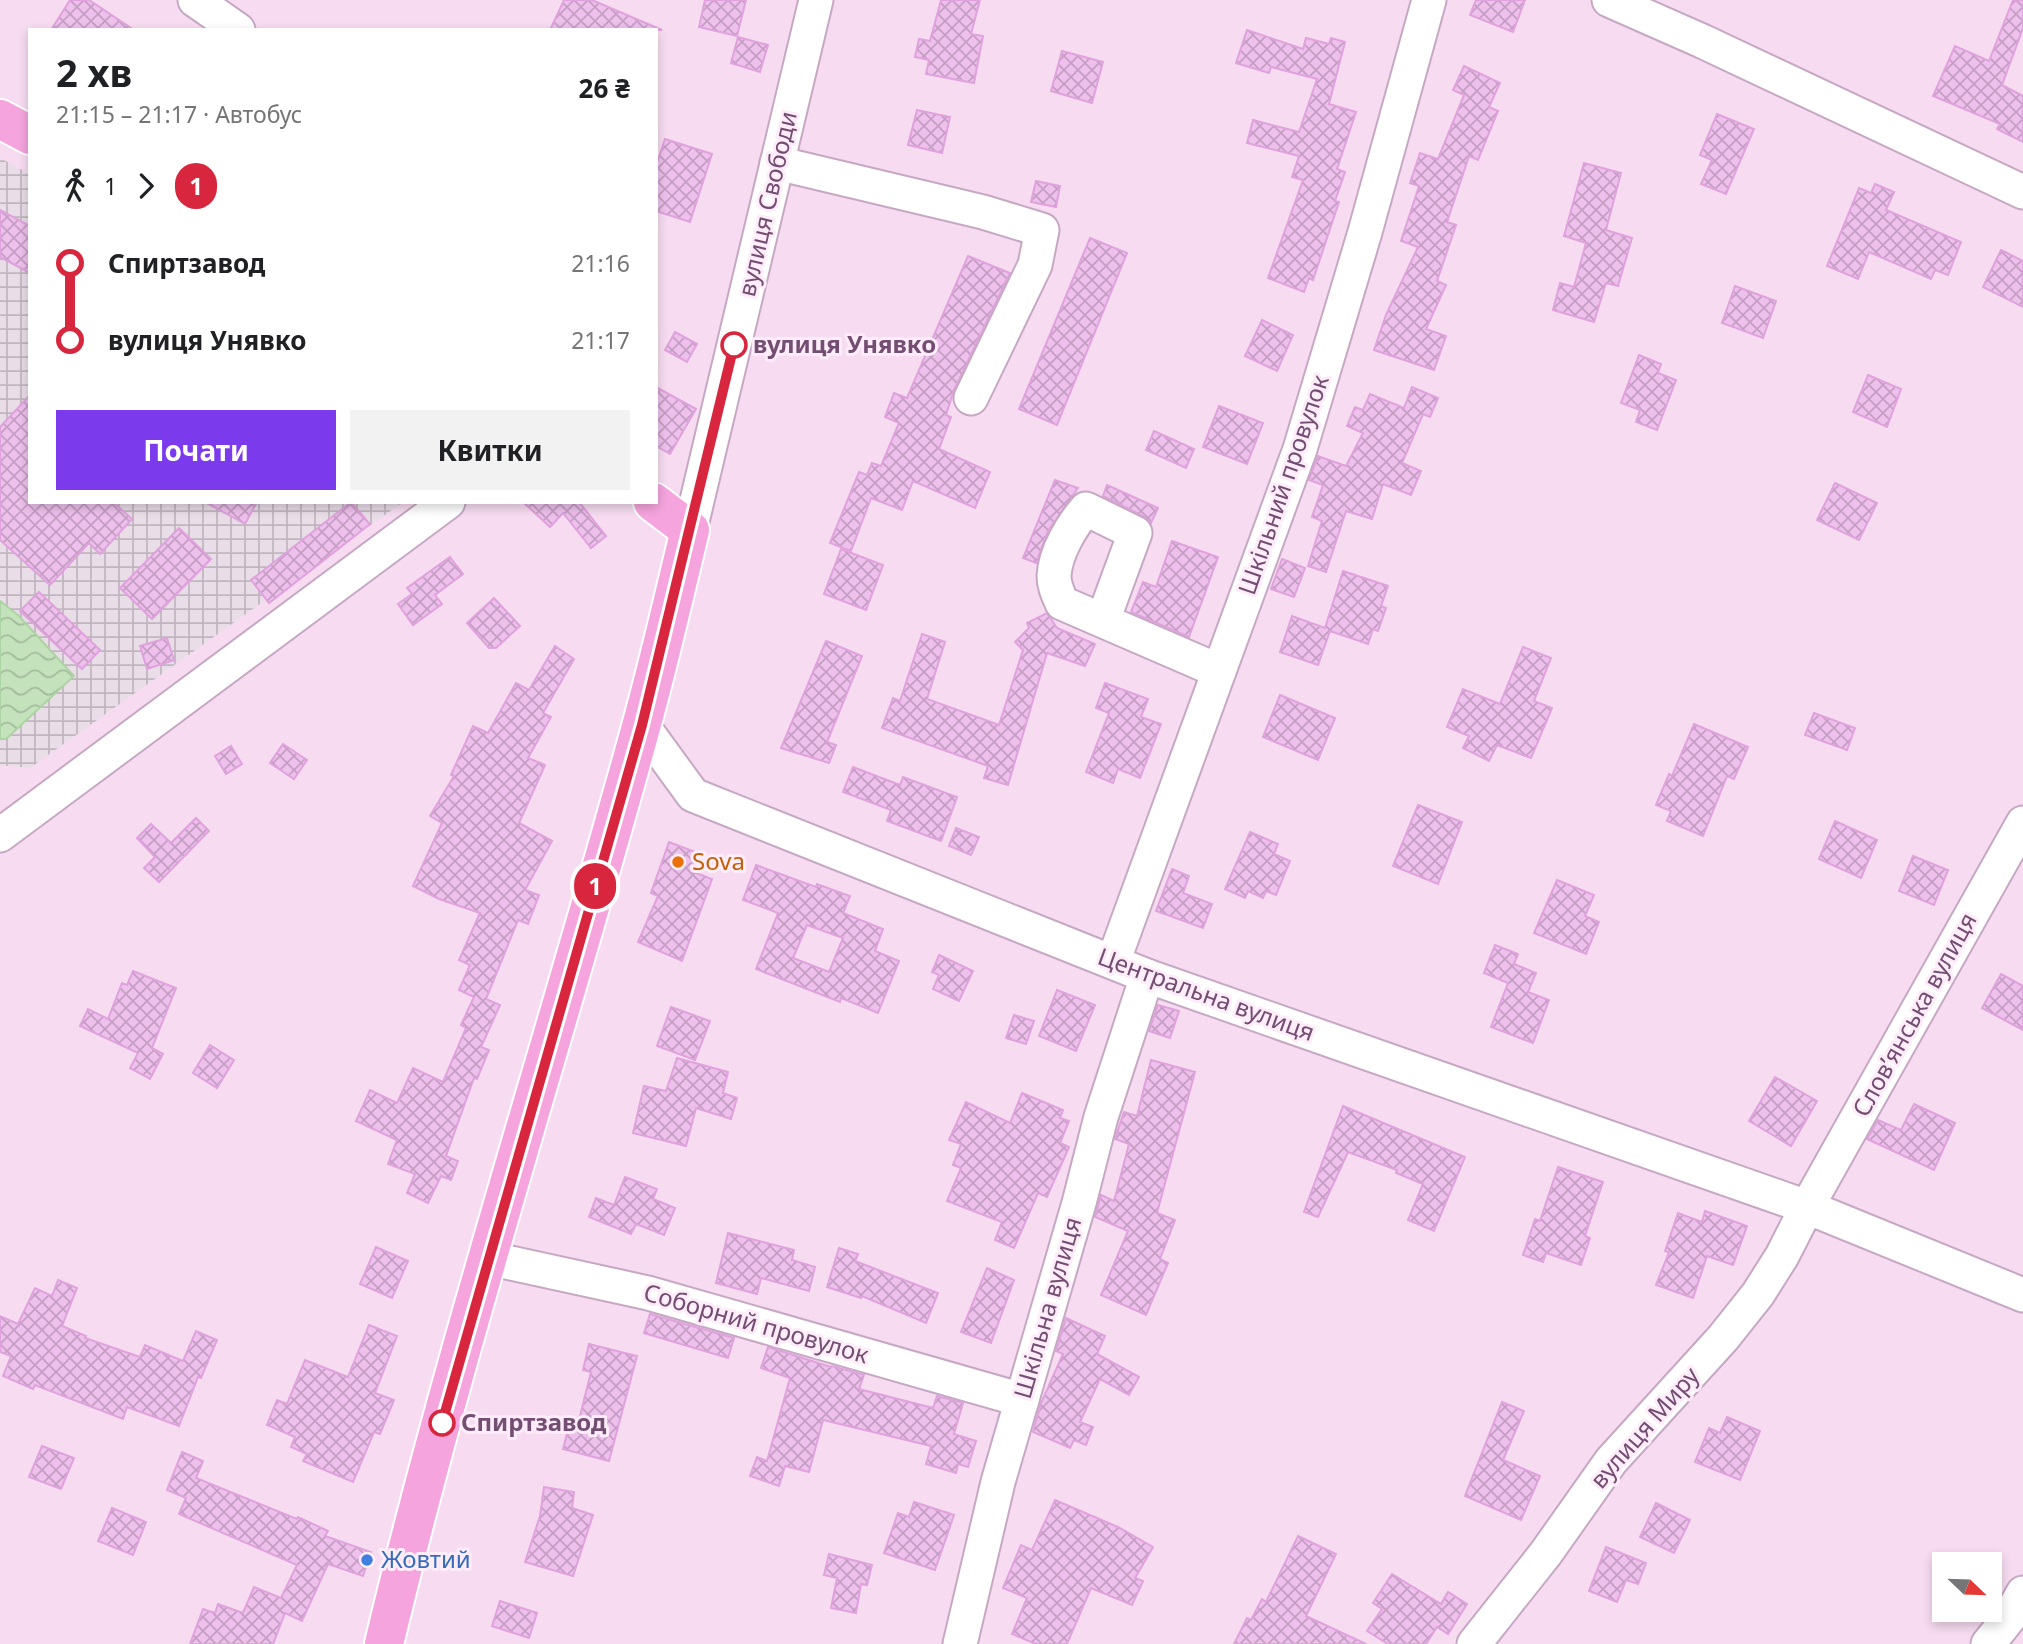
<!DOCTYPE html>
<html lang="uk">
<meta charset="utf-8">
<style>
:root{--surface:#fff;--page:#f2f2f2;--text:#202124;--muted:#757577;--accent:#7c3aed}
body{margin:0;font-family:"Noto Sans",sans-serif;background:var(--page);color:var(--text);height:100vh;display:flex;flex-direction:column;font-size:26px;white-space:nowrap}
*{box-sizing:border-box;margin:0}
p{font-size:23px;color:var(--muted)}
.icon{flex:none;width:38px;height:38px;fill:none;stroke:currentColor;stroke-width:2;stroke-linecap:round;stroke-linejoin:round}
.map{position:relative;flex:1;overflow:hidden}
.drawer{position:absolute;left:28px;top:28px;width:630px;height:476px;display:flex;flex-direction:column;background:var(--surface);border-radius:0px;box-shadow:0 4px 10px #0003}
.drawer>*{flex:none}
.badge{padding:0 14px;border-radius:23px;font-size:24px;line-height:46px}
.needle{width:46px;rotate:113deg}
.fabs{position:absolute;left:1932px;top:1552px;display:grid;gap:14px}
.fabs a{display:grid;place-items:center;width:70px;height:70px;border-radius:0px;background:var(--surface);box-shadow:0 4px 10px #0003;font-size:35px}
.map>.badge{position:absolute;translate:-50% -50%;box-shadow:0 0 0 4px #fff}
.legs{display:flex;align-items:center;gap:10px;height:77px;padding:0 28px;font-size:23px}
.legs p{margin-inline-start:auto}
.head{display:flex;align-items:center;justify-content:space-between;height:119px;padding:0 28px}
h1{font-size:38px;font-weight:700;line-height:52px}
.primary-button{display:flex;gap:14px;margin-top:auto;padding:14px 28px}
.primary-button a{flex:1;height:80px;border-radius:0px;background:var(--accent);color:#fff;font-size:28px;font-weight:700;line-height:80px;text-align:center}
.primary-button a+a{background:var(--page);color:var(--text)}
ul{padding:0 28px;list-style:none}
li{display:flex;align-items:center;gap:24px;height:77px;font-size:26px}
li i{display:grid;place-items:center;width:10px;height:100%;margin:0 9px;background:currentColor}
li i::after{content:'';width:18px;height:18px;margin:-9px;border:5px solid;border-radius:50%;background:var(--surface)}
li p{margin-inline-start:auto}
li:first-child i{background:linear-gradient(#0000 50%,currentColor 0)}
li:last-child i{background:linear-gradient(currentColor 50%,#0000 0)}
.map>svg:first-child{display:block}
.residential{fill:#f7dcf1;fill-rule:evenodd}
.industrial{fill:url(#industrial-grid)}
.water{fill:url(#water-waves);stroke:#acd4a3;stroke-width:2}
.building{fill:url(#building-cross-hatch);stroke:#e0a2dd;stroke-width:2;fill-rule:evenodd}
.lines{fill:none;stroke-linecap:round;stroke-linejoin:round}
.minor-casing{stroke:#c7a8c4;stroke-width:37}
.major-casing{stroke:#fff;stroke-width:42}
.minor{stroke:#fff;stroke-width:33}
.major{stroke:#f5a4dd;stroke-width:38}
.line-1-casing{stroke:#fff;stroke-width:16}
.line-1{stroke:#d7263d;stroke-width:10}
.stop-1-dot{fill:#fff;stroke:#d7263d;stroke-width:3.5}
.food-dot{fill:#e8710a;stroke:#feedf9;stroke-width:2.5}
.shop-dot{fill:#3f7fe0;stroke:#feedf9;stroke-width:2.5}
.labels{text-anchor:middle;stroke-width:6;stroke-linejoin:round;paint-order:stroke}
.street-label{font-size:24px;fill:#734d72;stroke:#feedf9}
.stop-label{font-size:24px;font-weight:bold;fill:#734d72;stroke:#feedf9;text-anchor:start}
.food-label{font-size:24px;fill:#c56008;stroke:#feedf9;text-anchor:start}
.shop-label{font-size:24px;fill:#366cbe;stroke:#feedf9;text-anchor:start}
</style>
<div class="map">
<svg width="2023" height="1644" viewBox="0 0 2023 1644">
<defs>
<pattern id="industrial-grid" width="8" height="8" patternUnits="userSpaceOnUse" patternTransform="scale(1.75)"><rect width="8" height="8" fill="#e9dde8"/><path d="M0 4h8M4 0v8" fill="none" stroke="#c1b5c0"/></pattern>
<pattern id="water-waves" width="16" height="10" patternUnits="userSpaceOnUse" patternTransform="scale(1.75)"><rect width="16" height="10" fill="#c4e3bc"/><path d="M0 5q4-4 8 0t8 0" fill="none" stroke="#a4ba9d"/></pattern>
<pattern id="building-cross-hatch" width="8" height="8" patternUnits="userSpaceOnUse" patternTransform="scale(1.75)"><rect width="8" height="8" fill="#eec0ec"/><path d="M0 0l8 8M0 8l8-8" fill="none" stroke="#c59ec4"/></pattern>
</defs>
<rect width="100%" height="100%" fill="#fbe7f5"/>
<!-- residential -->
<path class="residential" d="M0,0H2023V1644H0ZM30,30H656V502H30ZM1944,1564H1990V1610H1944Z"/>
<!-- industrial -->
<path class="industrial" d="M0,158L30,174V502H403L30,768L0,765Z"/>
<!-- water -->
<path class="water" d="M0,601L18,615L74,676L6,739H0Z"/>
<!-- building -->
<g class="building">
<path d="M70,0H89L134,30H51Z"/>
<path d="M564,0H592L662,30H550Z"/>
<path d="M705,0H746L737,36L699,27Z"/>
<path d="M941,0H980L971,34L983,36L974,83L926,74L929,60L915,57L919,39L930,41Z"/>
<path d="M1476,0H1525L1513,32L1470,15Z"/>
<path d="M2013,0H2023V28L2002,85L2023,96V142L1997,129L2000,124L1933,96L1955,46L1989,61Z"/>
<path d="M1247,30L1303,49L1306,38L1329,44L1331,38L1345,42L1329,104L1356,112L1337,169L1345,172L1335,201L1339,202L1313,280L1309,278L1304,292L1268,278L1303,180L1292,177L1299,156L1247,143L1253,120L1299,132L1317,79L1271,67L1269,73L1236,63Z"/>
<path d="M738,37L768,45L760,72L731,63Z"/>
<path d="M1062,51L1103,62L1092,103L1051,91Z"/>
<path d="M1464,66L1500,83L1489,107L1498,111L1478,160L1469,156L1447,222L1456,225L1437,281L1446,285L1426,329L1446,336L1434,370L1374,350L1386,315L1418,247L1401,241L1419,186L1410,183L1420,153L1438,159L1464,95L1453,90Z"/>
<path d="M917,110L950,117L942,153L908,145Z"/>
<path d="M1717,114L1754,129L1726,194L1701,184L1712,160L1700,155Z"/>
<path d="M665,139L712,154L690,222L656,211V166Z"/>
<path d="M1584,163L1621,173L1606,230L1632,238L1618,286L1606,283L1594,322L1553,310L1560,283L1574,287L1586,243L1564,236Z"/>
<path d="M1036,181L1060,186L1056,207L1031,202Z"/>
<path d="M1875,184L1894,192L1886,210L1961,242L1948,275L1935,270L1931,279L1869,252L1858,279L1827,266L1859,188L1871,193Z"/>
<path d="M0,210L30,226V273L0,257Z"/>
<path d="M1090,238L1127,253L1057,425L1019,409Z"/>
<path d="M2001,250L2023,261V307L1983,287Z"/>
<path d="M968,256L1010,273L954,390L946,415L951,417L939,449L990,472L975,508L913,481L902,510L871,498L851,551L830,543L859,472L867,475L872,463L881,466L899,423L885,417L894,393L907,398Z"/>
<path d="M1735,286L1776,301L1763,338L1722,323Z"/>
<path d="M1262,320L1293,335L1277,371L1245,356Z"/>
<path d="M675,332L697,344L687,362L665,350Z"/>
<path d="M1639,355L1661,364L1658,373L1676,380L1657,430L1636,422L1640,410L1621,403Z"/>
<path d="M1868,375L1901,389L1887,427L1853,412Z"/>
<path d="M656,387L696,409L670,454L656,446Z"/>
<path d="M1412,387L1438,398L1430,417L1423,414L1402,463L1421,471L1411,495L1383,484L1372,519L1346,511L1326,572L1308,566L1322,521L1312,517L1323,485L1309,480L1318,456L1346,466L1363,433L1347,426L1355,407L1363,410L1370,394L1404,408Z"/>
<path d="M30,395V502H113L132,519L100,554L89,543L50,585L0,540V427Z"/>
<path d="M1219,406L1263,423L1247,464L1203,447Z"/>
<path d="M1154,431L1194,449L1186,468L1146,450Z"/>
<path d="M1055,480L1078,488L1048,531L1036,563L1023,558Z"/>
<path d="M1835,483L1877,503L1859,540L1817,520Z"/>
<path d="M1107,485L1158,508L1151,523L1143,516L1103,496Z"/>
<path d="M205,502H257L245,524Z"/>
<path d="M351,502L370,524L269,603L251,580Z"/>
<path d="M523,502H579L606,536L591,548L563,513L550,527Z"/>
<path d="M179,528L211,559L152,619L120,588Z"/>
<path d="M1172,541L1218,557L1189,637L1131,612L1143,582L1156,587Z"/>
<path d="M841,549L883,565L866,610L824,594Z"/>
<path d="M450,557L463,574L435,595L442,604L413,625L398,604L412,594L407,588Z"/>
<path d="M1282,559L1305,568L1294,597L1271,589Z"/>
<path d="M1343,571L1388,586L1381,606L1386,608L1378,631L1373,629L1368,644L1330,631L1318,665L1280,652L1292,616L1325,628Z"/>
<path d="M39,592L100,650L82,669L20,611Z"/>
<path d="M494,598L520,626L496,648H489L467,623Z"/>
<path d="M1047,613L1057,628L1095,644L1085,666L1047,653L1008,785L984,778L988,766L882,728L893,698L900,701L922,634L945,642L927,699L999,725L1023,650L1015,642L1029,628L1027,623Z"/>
<path d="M167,638L174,660L147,669L140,646Z"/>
<path d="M826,641L862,656L827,742L836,745L829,763L781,748Z"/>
<path d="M555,646L574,659L543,713L551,717L528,758L545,765L519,823L552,841L525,890L539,895L528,924L518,920L486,999L500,1005L481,1047L489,1050L477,1079L474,1078L446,1156L458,1161L451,1180L441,1176L428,1203L407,1193L415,1174L388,1164L397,1140L356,1121L370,1090L397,1103L413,1068L443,1082L466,1028L461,1025L474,997L459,990L470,965L459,960L480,913L439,899L413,886L442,823L430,816L454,776L451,775L473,726L488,733L516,683L529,690Z"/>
<path d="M1523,647L1551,658L1534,701L1552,708L1531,758L1497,745L1489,761L1463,748L1469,736L1447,727L1463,689L1500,704Z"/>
<path d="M1105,683L1148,699L1141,717L1161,724L1140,778L1118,769L1113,783L1086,772L1109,713L1096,708Z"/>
<path d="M1280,695L1335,718L1318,760L1263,737Z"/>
<path d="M1814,713L1855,728L1847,750L1805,735Z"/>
<path d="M1694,724L1748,747L1734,779L1727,776L1703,836L1667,821L1671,811L1656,805L1669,774L1672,776Z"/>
<path d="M283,744L307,760L294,779L270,763Z"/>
<path d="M231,746L242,764L226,774L215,756Z"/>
<path d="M853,767L900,785L903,777L957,797L941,841L887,821L891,810L843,792Z"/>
<path d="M1418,805L1462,822L1438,884L1393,866Z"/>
<path d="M196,818L209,831L159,882L144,868L155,857L137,838L151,824L171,843Z"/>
<path d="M1835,821L1877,840L1861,878L1819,859Z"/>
<path d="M956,828L979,837L971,855L949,846Z"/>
<path d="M1250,832L1278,844L1274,854L1290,861L1276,895L1266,891L1263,898L1248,891L1245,898L1225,889Z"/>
<path d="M669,842L698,853L691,871L712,879L682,961L638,942L658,896L651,893Z"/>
<path d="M1913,856L1948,870L1934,905L1899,891Z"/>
<path d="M756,865L816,887L817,884L850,896L843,913L883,929L875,951L899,961L878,1013L841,998L840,1002L756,969L778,913L743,900ZM807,925L843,938L829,972L793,958Z"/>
<path d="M1172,869L1189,876L1183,893L1212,904L1203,928L1156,911Z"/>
<path d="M1557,880L1594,895L1585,916L1599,922L1586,954L1534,933Z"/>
<path d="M1495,945L1518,954L1514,964L1536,973L1528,992L1549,1000L1533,1043L1491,1027L1508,983L1484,973Z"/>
<path d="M939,955L973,971L959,1001L933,989L939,975L932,972Z"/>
<path d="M133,971L176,988L152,1048L163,1054L150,1079L130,1068L138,1053L80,1026L88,1009L108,1019L122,983L127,985Z"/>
<path d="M2001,974L2023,986V1030L1982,1008Z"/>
<path d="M1057,990L1095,1005L1076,1051L1039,1036Z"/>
<path d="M1158,1005L1179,1011L1170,1038L1149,1031Z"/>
<path d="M671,1007L710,1021L695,1060L657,1046Z"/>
<path d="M1014,1015L1034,1021L1026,1044L1006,1038Z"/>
<path d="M210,1045L234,1060L217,1088L193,1073Z"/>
<path d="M677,1058L728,1072L723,1093L737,1098L731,1119L696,1108L686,1146L633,1133L644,1086L666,1091Z"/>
<path d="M1151,1060L1195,1072L1157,1213L1175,1220L1160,1259L1168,1263L1146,1315L1101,1295L1128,1231L1095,1217L1101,1195L1114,1201L1129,1144L1115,1139L1124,1112L1137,1116Z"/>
<path d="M1775,1077L1817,1101L1791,1146L1749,1121Z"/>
<path d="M1022,1093L1063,1110L1060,1118L1069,1121L1060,1143L1069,1147L1047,1197L1038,1193L1014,1248L995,1240L1002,1222L947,1201L961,1168L953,1165L961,1144L949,1140L966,1102L1010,1123Z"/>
<path d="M1914,1104L1955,1123L1934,1170L1867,1139L1878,1120L1901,1130Z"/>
<path d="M1343,1106L1465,1157L1434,1231L1408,1220L1423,1184L1396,1173L1397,1170L1348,1152L1318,1217L1304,1212Z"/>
<path d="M1558,1167L1603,1182L1585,1236L1590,1238L1581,1265L1546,1253L1543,1262L1523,1255L1535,1219L1540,1221Z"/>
<path d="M625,1177L657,1189L653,1199L675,1208L664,1235L636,1224L631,1234L589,1217L596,1198L614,1205Z"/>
<path d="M1705,1211L1747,1226L1733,1265L1707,1256L1693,1298L1656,1285L1669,1252L1665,1251L1678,1213L1702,1222Z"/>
<path d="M728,1233L794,1250L792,1260L815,1267L809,1291L761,1278L757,1294L716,1283Z"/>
<path d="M376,1247L408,1261L392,1298L360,1284Z"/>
<path d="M839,1248L858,1254L855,1261L938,1293L926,1323L862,1296L861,1298L827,1287Z"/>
<path d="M987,1268L1014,1280L991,1343L961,1332Z"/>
<path d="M58,1280L77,1288L62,1326L86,1336L85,1338L140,1357L145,1345L183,1361L196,1331L217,1340L201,1378L198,1377L179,1426L127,1407L123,1419L35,1385L33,1389L3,1376L11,1356L0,1352V1316L18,1324L35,1288L52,1296Z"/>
<path d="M650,1314L734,1338L728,1358L644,1333Z"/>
<path d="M1066,1318L1105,1336L1097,1354L1139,1377L1129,1395L1100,1379L1080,1422L1093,1427L1086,1445L1074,1440L1070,1448L1033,1432L1041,1403L1063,1354L1056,1351Z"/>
<path d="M369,1325L397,1336L375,1393L394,1400L380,1434L374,1432L353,1482L303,1461L307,1454L291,1447L295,1437L267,1425L277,1400L287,1404L305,1360L348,1377Z"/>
<path d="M589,1344L637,1356L609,1461L563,1449L569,1426L577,1428L591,1372L583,1370Z"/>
<path d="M768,1347L831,1367L832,1366L864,1375L859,1389L933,1408L937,1396L963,1403L954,1434L976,1441L968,1467L958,1464L956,1473L926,1464L931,1446L823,1420L809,1472L785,1466L779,1486L750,1476L757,1457L767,1461L790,1378L761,1368Z"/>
<path d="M1502,1402L1524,1411L1503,1460L1540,1476L1521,1520L1465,1496Z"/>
<path d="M1727,1417L1760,1431L1740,1480L1695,1462L1709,1428L1720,1433Z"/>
<path d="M42,1446L74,1458L61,1489L29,1477Z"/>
<path d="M182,1452L203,1461L196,1478L297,1519L298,1517L328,1531L325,1536L371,1552L363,1576L328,1564L302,1621L285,1613L273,1644H190L203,1609L215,1613L218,1604L243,1613L254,1587L281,1598L297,1565L179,1514L186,1498L167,1490Z"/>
<path d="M544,1487L574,1492L572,1508L593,1515L573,1576L525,1562L540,1516Z"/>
<path d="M1055,1500L1118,1527L1153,1547L1135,1578L1143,1581L1132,1605L1091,1588L1067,1644H1036L1012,1634L1027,1598L1003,1588L1021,1545L1032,1550Z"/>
<path d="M914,1502L954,1515L935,1570L884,1553L898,1513L909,1517Z"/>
<path d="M1656,1503L1690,1520L1674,1553L1640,1537Z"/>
<path d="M112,1508L146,1522L133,1555L98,1541Z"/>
<path d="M1298,1536L1336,1554L1306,1616L1366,1644H1234L1247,1618L1251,1620L1262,1599L1266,1602Z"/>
<path d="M1606,1547L1646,1563L1638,1584L1626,1580L1617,1602L1589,1591Z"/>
<path d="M829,1554L872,1565L867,1585L861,1584L856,1613L831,1608L837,1578L824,1575Z"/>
<path d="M1392,1574L1441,1604L1448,1592L1467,1604L1448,1634L1437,1627L1426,1644H1388L1367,1631L1382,1609L1373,1603Z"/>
<path d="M500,1601L537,1613L529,1638L492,1626Z"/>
</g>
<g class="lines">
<defs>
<g id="minor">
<path d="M195,0L238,30"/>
<path d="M1609,0L1702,41L2023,192"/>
<path d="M777,163L983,212L1042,230L1035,265L971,398"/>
<path d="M690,530L816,0"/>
<path d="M1103,620L1135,533L1086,509C1072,525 1055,553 1054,576C1054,586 1058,594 1062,603L1219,671"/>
<path d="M642,725L693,795L1147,976L1807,1207L2023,1295"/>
<path d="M0,835L448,502"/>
<path d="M1113,962L1300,449L1365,232L1429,0"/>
<path d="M488,1258L648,1293L1022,1400"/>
<path d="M960,1644L998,1482L1079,1203L1101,1117L1147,976"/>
<path d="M1474,1644L1546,1553L1611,1461L1723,1338L1758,1294L1782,1256L1807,1207L2023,823"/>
<path d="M1988,1644L2009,1618L2023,1593"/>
</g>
<g id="major">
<path d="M0,119L30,135"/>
<path d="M384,1644C458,1335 557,1033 641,727C659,662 674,596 690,530L653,502"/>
</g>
</defs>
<!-- minor casing -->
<use href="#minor" class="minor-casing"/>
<!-- major casing -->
<use href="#major" class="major-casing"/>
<!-- minor -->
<use href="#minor" class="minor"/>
<!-- major -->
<use href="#major" class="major"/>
</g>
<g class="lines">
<defs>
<path id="line-1" d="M442,1423L642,725L734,345"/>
</defs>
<!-- line-1 casing -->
<use href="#line-1" class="line-1-casing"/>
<!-- line-1 -->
<use href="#line-1" class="line-1"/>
</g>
<!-- markers -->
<g class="stop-1-dot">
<circle cx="734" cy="345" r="12"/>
<circle cx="442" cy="1423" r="12"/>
</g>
<circle class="food-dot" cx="678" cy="862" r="7"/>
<circle class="shop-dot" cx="367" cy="1560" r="7"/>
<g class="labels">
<!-- street labels -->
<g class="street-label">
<text transform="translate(768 204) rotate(-77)" y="8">вулиця Свободи</text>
<text transform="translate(1284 485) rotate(-71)" y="8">Шкільний провулок</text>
<text transform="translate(1206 995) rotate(20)" y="8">Центральна вулиця</text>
<text transform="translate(1915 1015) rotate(-61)" y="8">Словʼянська вулиця</text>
<text transform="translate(1048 1308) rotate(-74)" y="8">Шкільна вулиця</text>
<text transform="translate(756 1324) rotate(16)" y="8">Соборний провулок</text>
<text transform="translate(1645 1428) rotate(-49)" y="8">вулиця Миру</text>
</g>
<!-- stop labels -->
<g class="stop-label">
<text x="753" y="353">вулиця Унявко</text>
<text x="461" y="1431">Спиртзавод</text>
</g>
<!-- food labels -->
<g class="food-label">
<text x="692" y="870">Sova</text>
</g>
<!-- shop labels -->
<g class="shop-label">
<text x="381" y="1568">Жовтий</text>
</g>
</g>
</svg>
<div class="fabs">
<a><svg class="needle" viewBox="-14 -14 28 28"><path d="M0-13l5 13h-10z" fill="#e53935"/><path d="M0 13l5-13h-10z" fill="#757577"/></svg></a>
</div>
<b class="badge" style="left:595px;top:886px;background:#d7263d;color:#fff">1</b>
<section class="drawer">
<div class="head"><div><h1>2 хв</h1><p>21:15 – 21:17 · Автобус</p></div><b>26 ₴</b></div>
<div class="legs"><svg class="icon" aria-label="walk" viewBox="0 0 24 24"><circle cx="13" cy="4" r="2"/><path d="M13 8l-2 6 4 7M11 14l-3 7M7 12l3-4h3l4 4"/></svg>1<svg class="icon" aria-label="forward" viewBox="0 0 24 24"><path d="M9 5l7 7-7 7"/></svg><b class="badge" style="background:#d7263d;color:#fff">1</b></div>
<ul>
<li><i style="color:#d7263d"></i><b>Спиртзавод</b><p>21:16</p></li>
<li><i style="color:#d7263d"></i><b>вулиця Унявко</b><p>21:17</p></li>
</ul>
<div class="primary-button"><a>Почати</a><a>Квитки</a></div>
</section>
</div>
